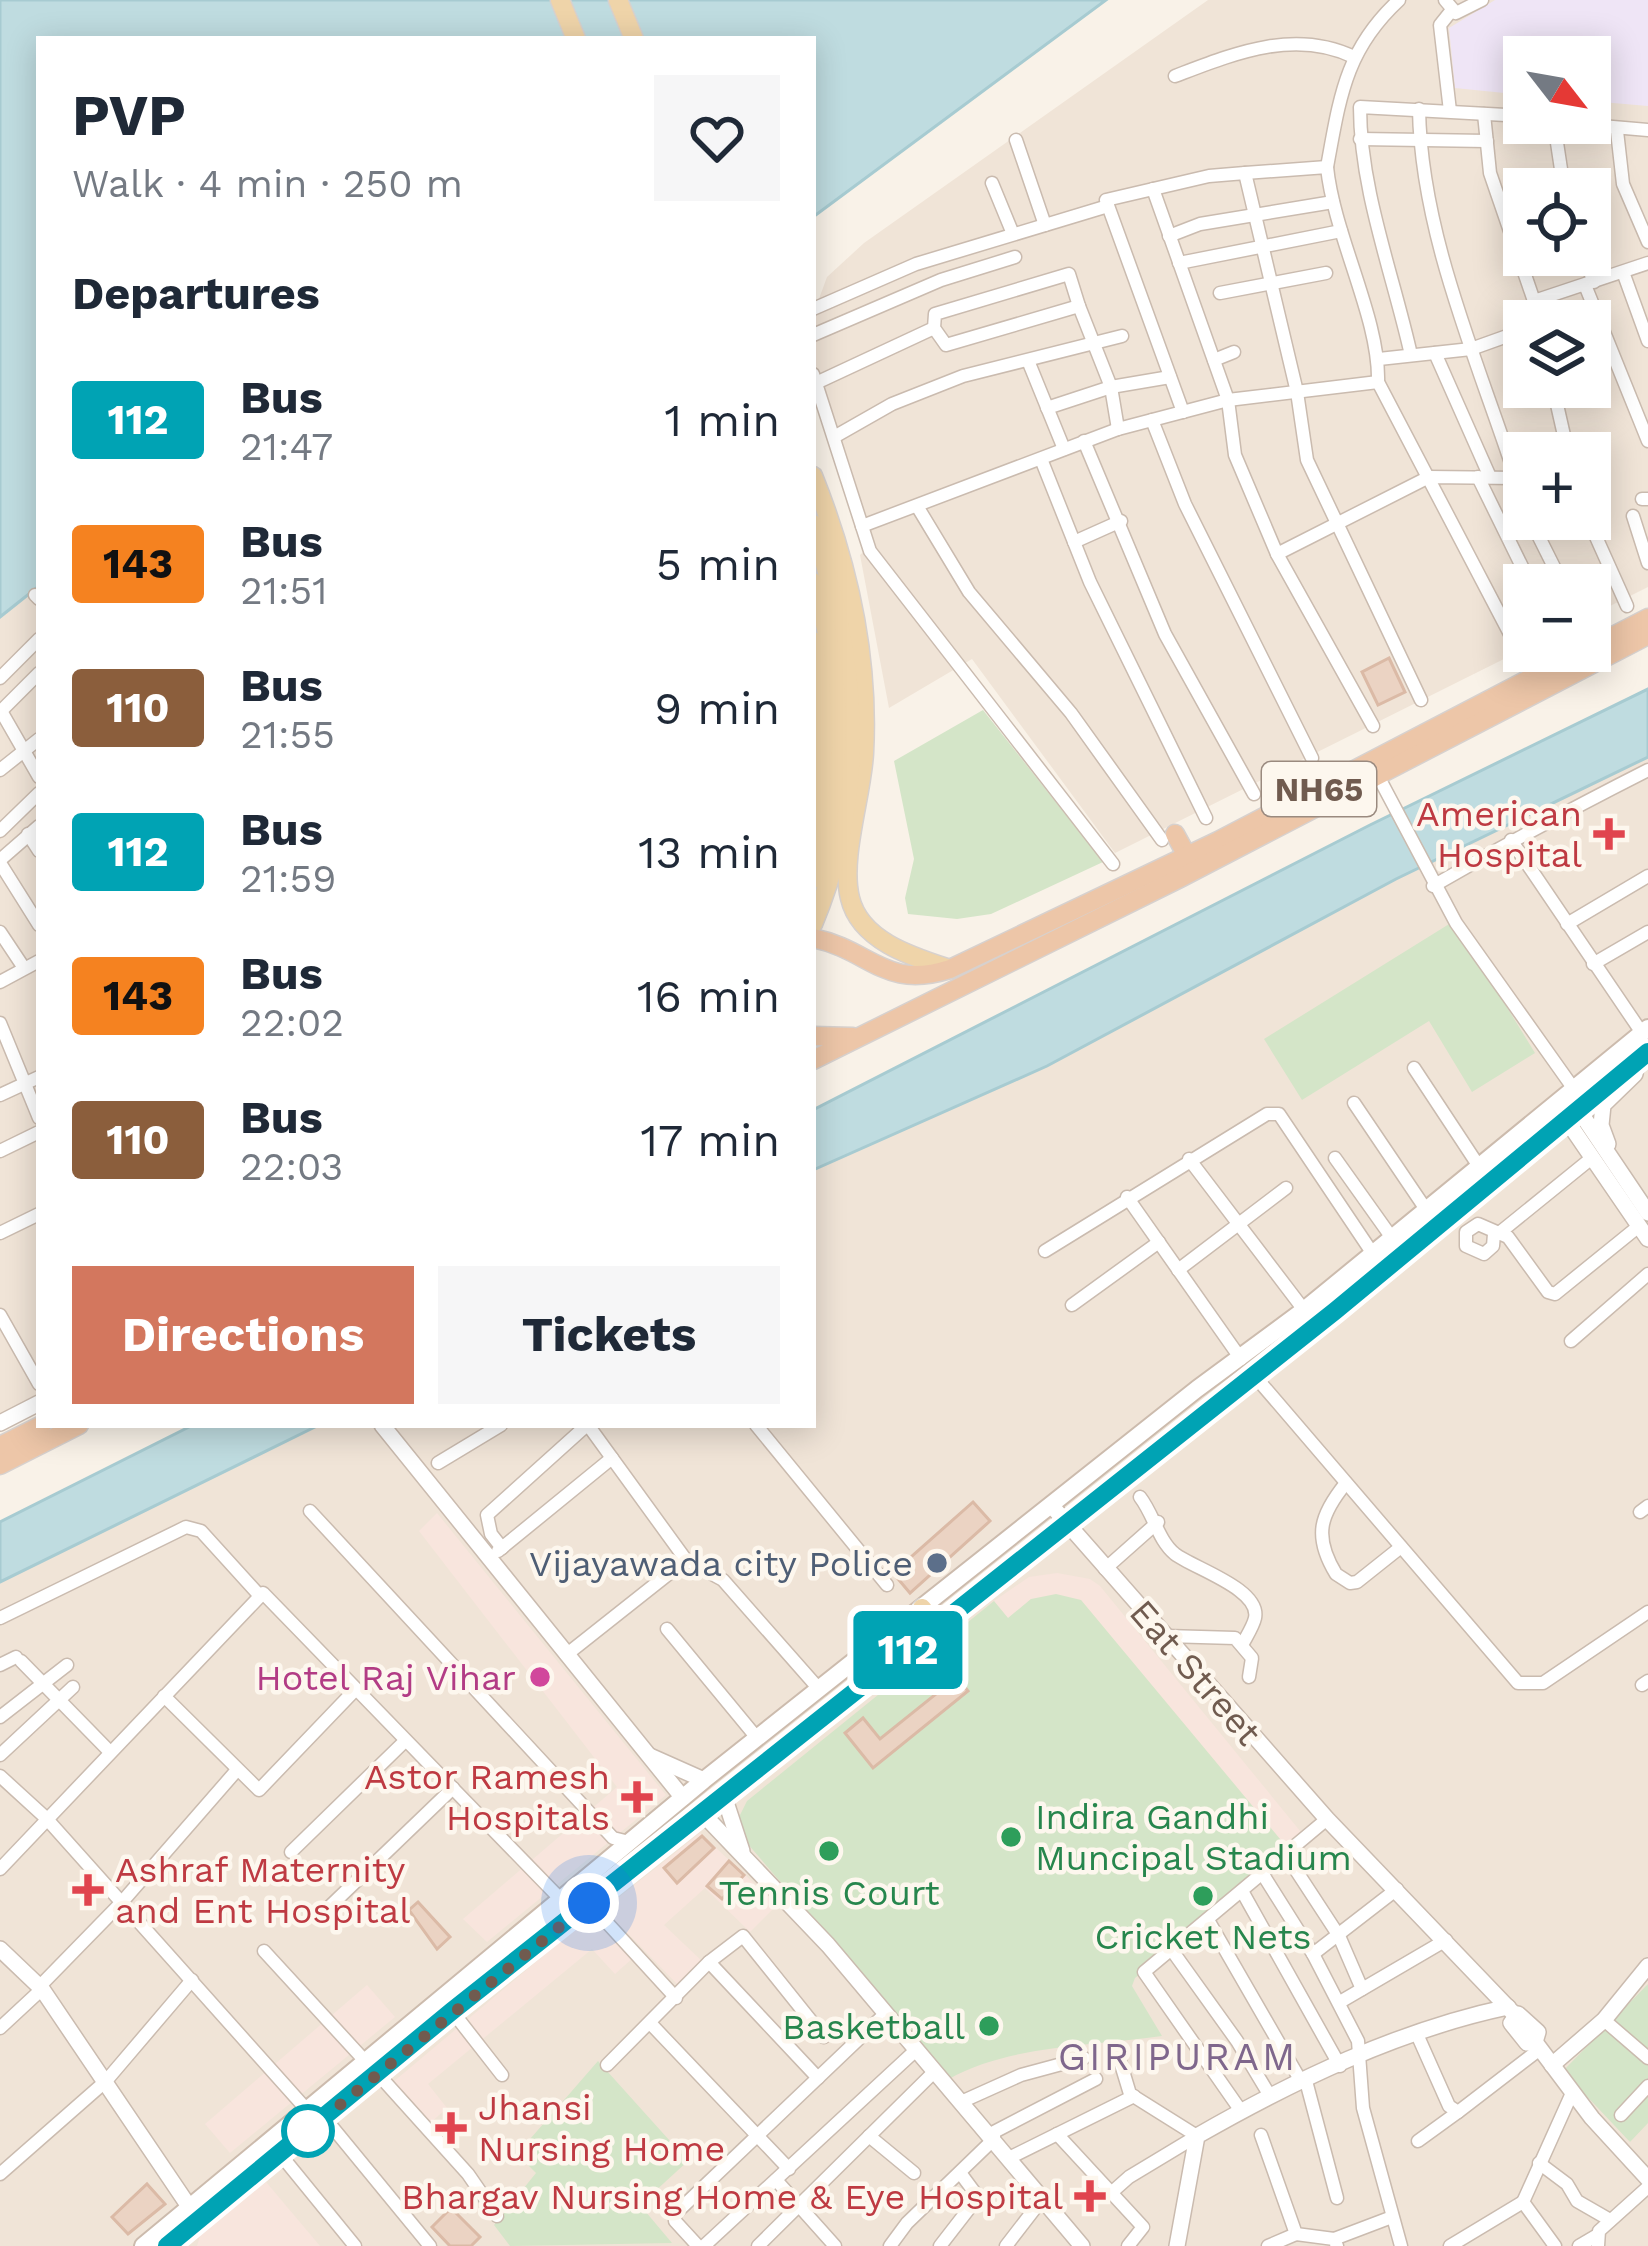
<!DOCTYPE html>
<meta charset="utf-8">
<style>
:root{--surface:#fff;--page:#f6f6f7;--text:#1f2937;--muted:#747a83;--accent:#d3775e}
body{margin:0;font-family:"Work Sans",sans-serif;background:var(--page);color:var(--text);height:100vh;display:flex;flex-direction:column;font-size:45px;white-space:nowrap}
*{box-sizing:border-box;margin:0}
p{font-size:39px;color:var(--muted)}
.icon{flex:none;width:66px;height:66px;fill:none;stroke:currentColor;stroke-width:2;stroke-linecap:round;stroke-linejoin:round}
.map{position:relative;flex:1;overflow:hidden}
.side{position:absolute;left:36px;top:36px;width:780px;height:1392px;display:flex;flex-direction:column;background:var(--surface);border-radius:0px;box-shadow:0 6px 30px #0003}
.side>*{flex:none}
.badge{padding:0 24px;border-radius:9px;font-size:42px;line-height:78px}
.needle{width:78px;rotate:121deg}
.tools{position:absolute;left:1503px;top:36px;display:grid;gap:24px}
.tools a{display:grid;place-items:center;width:108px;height:108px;border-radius:0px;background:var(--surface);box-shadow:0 6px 30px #0003;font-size:60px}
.you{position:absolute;width:60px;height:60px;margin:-30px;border:9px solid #fff;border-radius:50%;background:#1a73e8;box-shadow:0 0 0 18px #1a73e833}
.map>.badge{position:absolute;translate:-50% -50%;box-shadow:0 0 0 6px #fff}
h2{padding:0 36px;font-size:45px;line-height:108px}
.round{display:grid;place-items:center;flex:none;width:126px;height:126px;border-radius:0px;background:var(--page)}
.overview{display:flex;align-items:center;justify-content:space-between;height:204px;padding:0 36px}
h1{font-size:57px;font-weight:700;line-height:90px}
.action{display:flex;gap:24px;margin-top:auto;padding:24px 36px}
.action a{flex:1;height:138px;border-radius:0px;background:var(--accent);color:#fff;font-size:48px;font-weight:700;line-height:138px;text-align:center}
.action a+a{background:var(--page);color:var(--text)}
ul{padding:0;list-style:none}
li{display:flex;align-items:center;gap:36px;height:144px;padding:0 36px}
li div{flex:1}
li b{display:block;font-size:45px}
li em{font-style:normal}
li .badge{min-width:132px;font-weight:700;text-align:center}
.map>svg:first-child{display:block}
.residential{fill:#f0e4d7;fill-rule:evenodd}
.commercial{fill:#f8e5dd}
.education{fill:#efe5f6}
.green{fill:#d4e5c8}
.water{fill:#bfdce0;stroke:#a7cbd1;stroke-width:3}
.building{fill:#ebd3c3;stroke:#dbbaa6;stroke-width:3}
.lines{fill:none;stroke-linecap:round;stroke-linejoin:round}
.minor-casing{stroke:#cabbaf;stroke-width:15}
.tertiary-casing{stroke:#cabbaf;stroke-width:18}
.secondary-casing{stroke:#ccbbad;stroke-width:20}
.primary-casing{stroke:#d7d1ce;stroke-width:21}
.trunk-casing{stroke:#d7d1ce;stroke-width:21}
.minor{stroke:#fff;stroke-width:12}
.tertiary{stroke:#fff;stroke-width:15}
.secondary{stroke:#fff;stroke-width:16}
.primary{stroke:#efd4a9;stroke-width:18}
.trunk{stroke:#edc6a8;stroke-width:18}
.line-casing{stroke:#fff;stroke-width:27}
.line{stroke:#00a3b4;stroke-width:18}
.walk{stroke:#705b4f;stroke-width:12;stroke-dasharray:0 21.6}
.health-dot{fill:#e0444e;stroke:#fdf7ee;stroke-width:4.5}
.service-dot{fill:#5c6f8a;stroke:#fdf7ee;stroke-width:4.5}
.hotel-dot{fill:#d1479c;stroke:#fdf7ee;stroke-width:4.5}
.leisure-dot{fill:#2e9e5b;stroke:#fdf7ee;stroke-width:4.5}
.stop-dot{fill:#fff;stroke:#00a3b4;stroke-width:6}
.labels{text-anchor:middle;stroke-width:9;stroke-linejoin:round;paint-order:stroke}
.shield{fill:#fdf7ee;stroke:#9a8a7f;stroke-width:3}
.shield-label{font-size:33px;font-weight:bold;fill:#705b4f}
.health-label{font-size:36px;fill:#be3a42;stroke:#fdf7ee;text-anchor:end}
.service-label{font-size:36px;fill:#4e5e75;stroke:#fdf7ee;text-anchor:end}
.street-label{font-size:36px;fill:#705b4f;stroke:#fdf7ee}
.hotel-label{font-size:36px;fill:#b23c85;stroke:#fdf7ee;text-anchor:end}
.leisure-label{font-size:36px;fill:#27864d;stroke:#fdf7ee}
.neighbourhood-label{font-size:39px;letter-spacing:3px;fill:#7f678c;stroke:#fdf7ee}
</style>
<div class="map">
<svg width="1648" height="2246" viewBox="0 0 1648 2246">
<rect width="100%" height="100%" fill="#f9f2e8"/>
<!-- residential -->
<g class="residential">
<path d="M1208,0H1648V587L1590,616V585H1524V649L1115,853L972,659L889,708L860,555L872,544L813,356V315L827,277L864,243ZM1524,57H1590V123H1524ZM1524,189H1590V255H1524ZM1524,321H1590V387H1524ZM1524,453H1590V519H1524Z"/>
<path d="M39,586V1396L0,1415V617Z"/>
<path d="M1648,757V2246H0V1582L319,1425H813V1170L1047,1066L1396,879Z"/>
</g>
<!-- commercial -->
<g class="commercial">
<path d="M437,1513L666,1795L487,1942L463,1919L617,1787L419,1531Z"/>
<path d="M1057,1573L1090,1579L1100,1586L1305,1837L1290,1851L1081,1600L1031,1599L1008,1618L994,1601L1029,1577Z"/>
<path d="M700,1833L777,1905L750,1932L705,1888L664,1925L704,1963L680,1987L604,1909Z"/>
<path d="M594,1913L634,1957L615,1974L592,1949L428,2084L447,2108L429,2124L392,2083Z"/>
<path d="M367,1985L395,2017L230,2153L205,2124Z"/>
<path d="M266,2182L320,2246H197L201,2233Z"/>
</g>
<!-- education -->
<path class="education" d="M1495,0H1648V106L1590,101V57H1524V95L1455,88L1449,28Z"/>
<!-- green -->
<g class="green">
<path d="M983,710L1103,862L991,914L957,919L908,914L905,898L914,859L894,761Z"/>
<path d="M1454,921L1535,1053L1472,1092L1429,1021L1302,1100L1264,1039Z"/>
<path d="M1056,1594L1081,1600L1290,1851L1135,1978L1132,1986L1162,2036C1093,2046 1009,2045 949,2079L747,1843L738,1819L747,1801L994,1601L1008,1618L1031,1599Z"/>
<path d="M1648,1984V2123L1630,2142L1563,2071Z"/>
<path d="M598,2061L688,2161L640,2205L672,2243L510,2246L494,2225L536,2173L517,2154Z"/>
</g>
<!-- water -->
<g class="water">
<path d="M0,0H1106L813,217V39H39V586L0,617Z"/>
<path d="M1648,689V757L1396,879L1047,1066L813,1170V1110L1370,825Z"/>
<path d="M193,1425H319L0,1582V1522Z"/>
</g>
<!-- building -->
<g class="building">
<path d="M1389,658L1405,692L1378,705L1362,672Z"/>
<path d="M973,1502L990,1521L910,1593L893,1573Z"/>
<path d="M957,1677L968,1691L873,1768L845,1733L863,1718L880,1739Z"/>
<path d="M702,1836L714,1848L677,1883L664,1868Z"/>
<path d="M729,1861L744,1875L722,1899L707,1886Z"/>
<path d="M418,1902L450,1937L437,1949L409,1910Z"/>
<path d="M147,2184L165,2204L128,2234L112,2217Z"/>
<path d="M451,2208L480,2237L471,2246H450L432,2227Z"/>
</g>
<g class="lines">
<defs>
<g id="minor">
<path d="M1445,0L1456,13L1482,0"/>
<path d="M1175,76C1233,54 1294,28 1354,57"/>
<path d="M1419,109C1421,241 1485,377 1524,503"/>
<path d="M1450,111L1440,25L1452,10"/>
<path d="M1484,114L1490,173L1534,301"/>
<path d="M1554,123L1564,189"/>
<path d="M1567,123L1648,130"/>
<path d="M1617,131L1623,184L1648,242"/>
<path d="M1360,139L1487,141"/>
<path d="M1016,140L1045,225"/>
<path d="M1327,167C1340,97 1345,50 1399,0"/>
<path d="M1245,173L1327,167C1334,236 1380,319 1378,382L1522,657"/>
<path d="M992,183L1013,234"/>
<path d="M1153,189L1228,400L1235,455L1277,554L1429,477L1516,478"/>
<path d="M1169,236L1200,224L1333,202"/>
<path d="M1583,255L1594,282"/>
<path d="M1179,263L1341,231"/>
<path d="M1623,272L1648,341"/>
<path d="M1585,285L1648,441"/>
<path d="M1220,293L1326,273"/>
<path d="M1079,306L1111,387L1118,429"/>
<path d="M813,309L916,264L1108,206"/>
<path d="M1538,321L1534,301L1648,263"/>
<path d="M813,335L941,280L1015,257"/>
<path d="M1435,353L1490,477"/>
<path d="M1411,355C1393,274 1360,190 1360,107L1524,116"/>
<path d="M1379,359L1471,349L1524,330"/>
<path d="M1214,360L1234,352"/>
<path d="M1029,363L1064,449"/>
<path d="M813,374L870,551L1113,864"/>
<path d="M816,383L934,328L946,345L1079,306L1069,274L935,314L934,328"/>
<path d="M1553,387L1568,453"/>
<path d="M1047,408L1111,387L1170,377"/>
<path d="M1183,412L1106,200L1209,176L1245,173L1297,392L1307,460L1421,700"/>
<path d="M1152,420L1185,504L1312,758"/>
<path d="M834,437L892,404L963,376L1122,336"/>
<path d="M1084,441L1165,634L1254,794"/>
<path d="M1041,459L1090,582L1206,818"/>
<path d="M1478,477L1531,585"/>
<path d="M1642,499H1648"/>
<path d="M917,506L969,592L1071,713L1162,840"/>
<path d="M1633,516L1648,563"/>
<path d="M1530,519L1563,585"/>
<path d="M1588,519L1627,606"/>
<path d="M862,526L1118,429L1228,400L1378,382"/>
<path d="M1074,542L1121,521"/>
<path d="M1277,554L1373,726"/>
<path d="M35,595L39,599"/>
<path d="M0,678L39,639"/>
<path d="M1,711L39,777"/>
<path d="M0,712L39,673"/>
<path d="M0,770L39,739"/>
<path d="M1377,774L1456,923L1576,1092"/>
<path d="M0,831L39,793"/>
<path d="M28,834L39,851"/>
<path d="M1511,840L1642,1033"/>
<path d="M0,860L39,826"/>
<path d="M0,863L39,925"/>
<path d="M1433,886C1504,845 1575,807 1648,770"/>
<path d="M1567,924L1648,876"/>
<path d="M0,932L24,968"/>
<path d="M1593,964L1648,932"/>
<path d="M0,982L39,961"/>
<path d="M0,1023L39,1118"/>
<path d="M1414,1068L1480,1168"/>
<path d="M0,1095L39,1077"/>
<path d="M1354,1103L1427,1211"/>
<path d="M0,1151L39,1132"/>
<path d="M1335,1158L1392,1238"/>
<path d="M1189,1159L1304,1310"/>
<path d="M1127,1197L1241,1359"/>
<path d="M0,1233L39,1214"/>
<path d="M1494,1234L1493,1246L1484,1254L1466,1246V1232L1478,1224L1508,1237L1548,1292L1555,1294L1639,1226"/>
<path d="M1498,1234L1593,1157"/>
<path d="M1045,1251L1267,1114H1279L1373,1254"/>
<path d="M1178,1270L1286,1188"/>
<path d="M1072,1305L1159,1242"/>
<path d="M0,1315L39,1384"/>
<path d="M1571,1341L1648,1274"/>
<path d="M1253,1374L1518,1683H1543L1648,1612"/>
<path d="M588,1425L686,1560L723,1580L819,1689"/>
<path d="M756,1425L887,1585"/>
<path d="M438,1463L501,1425"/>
<path d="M1346,1483C1320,1515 1313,1536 1336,1574L1350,1583L1357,1582L1401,1547"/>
<path d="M1140,1497C1154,1515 1158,1540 1175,1554C1193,1568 1261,1589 1255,1618C1253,1627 1246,1637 1242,1645"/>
<path d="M310,1511L613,1838L629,1842"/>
<path d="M1640,1512L1648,1506"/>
<path d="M502,1548L491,1534L487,1515L587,1425"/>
<path d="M498,1551L612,1458"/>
<path d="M1105,1569L1158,1522"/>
<path d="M0,1618L186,1527L201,1531L260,1596"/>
<path d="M667,1629L757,1738"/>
<path d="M1166,1636L1235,1638L1252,1658L1249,1677"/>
<path d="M566,1655L686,1560"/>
<path d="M21,1661L110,1752"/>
<path d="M0,1665L16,1657"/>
<path d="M1642,1685L1648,1681"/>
<path d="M164,1696L259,1790L354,1691"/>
<path d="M0,1717L67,1665"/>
<path d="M0,1755L73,1687"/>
<path d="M0,1776L46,1818L307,2110"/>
<path d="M291,1852L405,1741"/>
<path d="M1286,1855L1339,1936L1362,1989"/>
<path d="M0,1869L263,1593L575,1914"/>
<path d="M1262,1873L1313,1954L1358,2041L1363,2108L1401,2246"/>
<path d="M1242,1891L1340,2066"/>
<path d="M589,1903L676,1998"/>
<path d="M322,1914L453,1788"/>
<path d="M1208,1920L1302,2083"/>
<path d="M1171,1949L1237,2041L1270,2096"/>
<path d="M264,1951L365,2061"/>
<path d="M1313,1954L1397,1889"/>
<path d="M709,1962L818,2078"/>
<path d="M40,1986L122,1902L237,1770"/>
<path d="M1340,2002L1446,1940"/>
<path d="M452,2011L502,2075"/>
<path d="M1604,2020L1648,2058"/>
<path d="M650,2023L789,2169"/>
<path d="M0,2028L42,1989"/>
<path d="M1416,2032L1449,2106L1458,2112L1540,2049"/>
<path d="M607,2065L709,1962L743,1936L824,2037"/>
<path d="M377,2073L468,2174L497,2216"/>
<path d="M1306,2081L1337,2198"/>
<path d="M961,2102L1021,2075L1084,2058"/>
<path d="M1241,2111L1144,1972L1327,1819"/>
<path d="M1621,2115L1648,2086"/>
<path d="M324,2117L430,2246"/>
<path d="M1057,2134L1143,2227L1128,2246"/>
<path d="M1261,2135L1296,2234L1334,2239L1337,2246"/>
<path d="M869,2136L914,2173"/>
<path d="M1418,2141L1458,2112"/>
<path d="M280,2154L355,2246"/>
<path d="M1009,2158L1134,2096"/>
<path d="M1539,2163L1567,2184L1577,2201L1610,2220"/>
<path d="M0,2174L106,2081L192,1980"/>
<path d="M776,2180L835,2246"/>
<path d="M1111,2193L1129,2177L1197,2136L1130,2094L1120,2061"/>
<path d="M1334,2239L1392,2217"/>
<path d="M698,2246L675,2221V2214L886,2013"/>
<path d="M704,2246L916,2050"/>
<path d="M758,2246L934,2072"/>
<path d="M890,2246L907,2223L994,2139V2132L1096,2079"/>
<path d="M940,2246L978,2197L961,2174"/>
<path d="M1006,2246L1043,2198"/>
<path d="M1268,2246L1296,2234"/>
<path d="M1450,2246L1523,2202"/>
<path d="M1555,2246L1523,2202L1572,2093"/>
<path d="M1579,2246L1596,2236"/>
<path d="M1598,2246L1599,2231L1648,2187"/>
</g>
<g id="tertiary">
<path d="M1570,1097L1648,1213"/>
<path d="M1561,1112L1648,1239"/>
<path d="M1608,1144L1601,1125L1603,1105L1635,1074L1637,1060"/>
<path d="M0,1423L39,1403"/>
<path d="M382,1425L683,1798"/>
<path d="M1051,1505L1327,1819L1515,2015"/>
<path d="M650,1756L704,1780"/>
<path d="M724,1796L742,1851"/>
<path d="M702,1813L828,1945L1082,2246"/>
<path d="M0,1949L42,1989L190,2208"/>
<path d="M1518,2014L1538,2032L1535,2042L1527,2043L1511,2023Z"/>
<path d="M1535,2042L1592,2118L1648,2179"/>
<path d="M1552,2065L1604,2020L1648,1966"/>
<path d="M1177,2246L1197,2136C1293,2081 1399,2030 1508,2007"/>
</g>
<g id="secondary">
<path d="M143,2246L704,1780L1197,1389L1304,1310L1648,1028"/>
<path d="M167,2246L452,2011L1335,1311L1648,1052"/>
</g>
<g id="primary">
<path d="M560,0L576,39"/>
<path d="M618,0L634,39"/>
<path d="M813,476C848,563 869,659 864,753C862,795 840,858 850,898C860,941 913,957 950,969"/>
<path d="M813,524C857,661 870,788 813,924"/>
<path d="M813,582C846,680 843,780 813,879"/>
<path d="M813,641C826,702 827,767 813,829"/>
<path d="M922,1608L937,1627"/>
</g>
<g id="trunk">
<path d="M1590,648L1648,618"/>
<path d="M1175,834L1187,856"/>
<path d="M813,938C871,950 884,990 950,969L1218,841L1583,651"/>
<path d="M813,1036L853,1037"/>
<path d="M813,1060L1180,878L1648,635"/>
<path d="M0,1446L42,1425"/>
<path d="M0,1465L79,1425"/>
</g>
</defs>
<!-- minor casing -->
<use href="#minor" class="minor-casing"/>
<!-- tertiary casing -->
<use href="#tertiary" class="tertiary-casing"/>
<!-- secondary casing -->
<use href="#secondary" class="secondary-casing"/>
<!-- primary casing -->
<use href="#primary" class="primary-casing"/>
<!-- trunk casing -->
<use href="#trunk" class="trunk-casing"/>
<!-- minor -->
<use href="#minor" class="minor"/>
<!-- tertiary -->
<use href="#tertiary" class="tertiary"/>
<!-- secondary -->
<use href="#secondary" class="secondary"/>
<!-- primary -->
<use href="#primary" class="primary"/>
<!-- trunk -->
<use href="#trunk" class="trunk"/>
</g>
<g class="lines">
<defs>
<path id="line" d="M167,2246L452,2011L1335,1311L1648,1052"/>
</defs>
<!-- line casing -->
<use href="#line" class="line-casing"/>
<!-- line -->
<use href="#line" class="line"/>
<!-- walk -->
<path class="walk" d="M308,2131L299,2138L589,1903"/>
</g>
<!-- markers -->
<g class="health-dot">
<path d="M1603 816h12v12h12v12h-12v12h-12v-12h-12v-12h12z"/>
<path d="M631 1779h12v12h12v12h-12v12h-12v-12h-12v-12h12z"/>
<path d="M82 1872h12v12h12v12h-12v12h-12v-12h-12v-12h12z"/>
<path d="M445 2110h12v12h12v12h-12v12h-12v-12h-12v-12h12z"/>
<path d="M1084 2178h12v12h12v12h-12v12h-12v-12h-12v-12h12z"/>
</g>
<circle class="service-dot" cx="937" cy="1563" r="12"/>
<circle class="hotel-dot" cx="540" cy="1677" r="12"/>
<g class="leisure-dot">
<circle cx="1011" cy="1837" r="12"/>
<circle cx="829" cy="1851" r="12"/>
<circle cx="1203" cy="1896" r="12"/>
<circle cx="989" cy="2026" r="12"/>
</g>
<circle class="stop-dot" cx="308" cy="2131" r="24"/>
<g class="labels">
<!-- shield labels -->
<rect class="shield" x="1262" y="762" width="114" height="54" rx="9"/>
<g class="shield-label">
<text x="1319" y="801">NH65</text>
</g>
<!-- health labels -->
<g class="health-label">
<text x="1582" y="826">American<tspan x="1582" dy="41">Hospital</tspan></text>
<text x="610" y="1789">Astor Ramesh<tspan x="610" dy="41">Hospitals</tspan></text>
<text x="115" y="1882" text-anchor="start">Ashraf Maternity<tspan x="115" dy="41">and Ent Hospital</tspan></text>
<text x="478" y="2120" text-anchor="start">Jhansi<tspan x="478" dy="41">Nursing Home</tspan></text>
<text x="1063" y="2209">Bhargav Nursing Home &amp; Eye Hospital</text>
</g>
<!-- service labels -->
<g class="service-label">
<text x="913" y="1576">Vijayawada city Police</text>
</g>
<!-- street labels -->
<g class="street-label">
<text transform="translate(1196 1672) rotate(49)" y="13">Eat Street</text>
</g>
<!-- hotel labels -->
<g class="hotel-label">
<text x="516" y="1690">Hotel Raj Vihar</text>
</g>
<!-- leisure labels -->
<g class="leisure-label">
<text x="1035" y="1829" text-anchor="start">Indira Gandhi<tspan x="1035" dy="41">Muncipal Stadium</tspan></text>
<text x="829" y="1905">Tennis Court</text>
<text x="1203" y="1949">Cricket Nets</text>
<text x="965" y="2039" text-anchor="end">Basketball</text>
</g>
<!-- neighbourhood labels -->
<g class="neighbourhood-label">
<text x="1178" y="2070">GIRIPURAM</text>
</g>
</g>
</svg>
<div class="tools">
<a><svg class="needle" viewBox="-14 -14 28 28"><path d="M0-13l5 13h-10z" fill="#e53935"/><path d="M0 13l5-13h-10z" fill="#747a83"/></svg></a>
<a><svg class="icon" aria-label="locate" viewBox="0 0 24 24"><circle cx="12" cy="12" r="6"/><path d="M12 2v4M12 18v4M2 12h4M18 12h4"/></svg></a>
<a><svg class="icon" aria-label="layers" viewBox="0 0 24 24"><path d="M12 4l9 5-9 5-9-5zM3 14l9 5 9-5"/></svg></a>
<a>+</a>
<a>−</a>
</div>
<div class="you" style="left:589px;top:1903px"></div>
<b class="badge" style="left:908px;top:1650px;background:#00a3b4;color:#fff">112</b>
<section class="side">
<div class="overview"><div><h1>PVP</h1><p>Walk · 4 min · 250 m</p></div><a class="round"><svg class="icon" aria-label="heart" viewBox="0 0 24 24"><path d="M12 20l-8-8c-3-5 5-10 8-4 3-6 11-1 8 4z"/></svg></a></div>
<h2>Departures</h2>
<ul>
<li><span class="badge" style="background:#00a3b4;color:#fff">112</span><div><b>Bus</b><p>21:47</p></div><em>1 min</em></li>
<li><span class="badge" style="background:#f58220;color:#111">143</span><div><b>Bus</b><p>21:51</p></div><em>5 min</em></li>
<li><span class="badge" style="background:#8b5e3c;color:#fff">110</span><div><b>Bus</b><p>21:55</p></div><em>9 min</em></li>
<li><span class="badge" style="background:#00a3b4;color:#fff">112</span><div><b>Bus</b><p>21:59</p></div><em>13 min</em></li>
<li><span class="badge" style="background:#f58220;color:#111">143</span><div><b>Bus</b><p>22:02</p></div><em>16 min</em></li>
<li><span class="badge" style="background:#8b5e3c;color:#fff">110</span><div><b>Bus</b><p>22:03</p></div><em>17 min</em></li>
</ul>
<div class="action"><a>Directions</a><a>Tickets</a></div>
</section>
</div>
